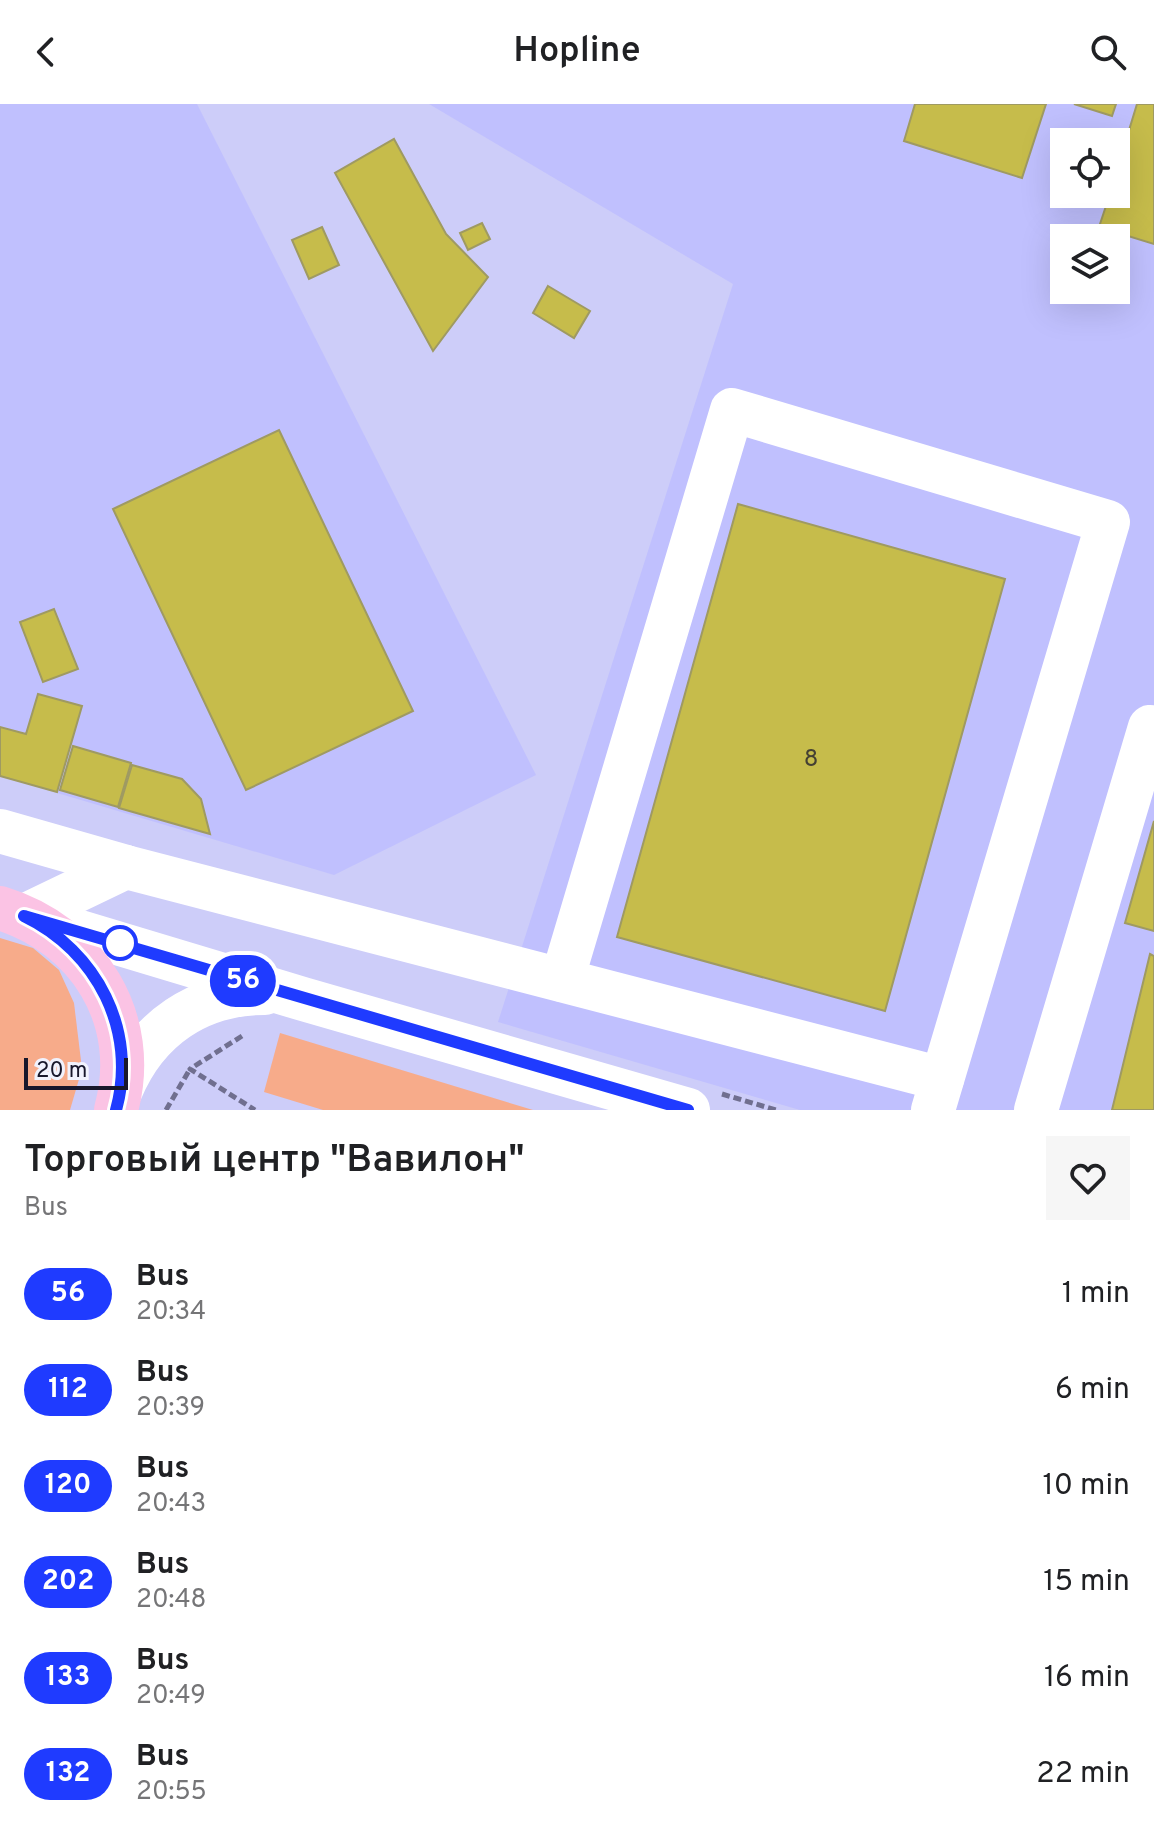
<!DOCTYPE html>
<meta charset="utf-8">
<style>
:root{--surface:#fff;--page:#f6f6f6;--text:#202124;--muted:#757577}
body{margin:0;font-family:Overpass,sans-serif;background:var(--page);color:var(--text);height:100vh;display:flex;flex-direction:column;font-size:30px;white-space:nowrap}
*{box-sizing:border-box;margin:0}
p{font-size:26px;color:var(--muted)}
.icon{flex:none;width:44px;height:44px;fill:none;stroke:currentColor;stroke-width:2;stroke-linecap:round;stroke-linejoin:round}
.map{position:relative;height:1006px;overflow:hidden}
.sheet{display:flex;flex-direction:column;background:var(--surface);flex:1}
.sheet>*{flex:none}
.badge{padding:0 16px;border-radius:26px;font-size:28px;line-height:52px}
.controls{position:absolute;left:1050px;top:24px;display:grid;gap:16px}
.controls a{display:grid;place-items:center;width:80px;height:80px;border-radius:0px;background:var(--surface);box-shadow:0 8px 32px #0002;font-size:40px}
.scale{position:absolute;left:24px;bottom:20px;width:104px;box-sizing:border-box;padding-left:8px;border:4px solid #18172b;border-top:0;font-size:22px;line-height:28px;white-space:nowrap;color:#18172b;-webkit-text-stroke:6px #f1f2fd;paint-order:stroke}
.map>.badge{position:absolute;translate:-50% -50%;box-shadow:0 0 0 4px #fff}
.round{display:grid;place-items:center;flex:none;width:84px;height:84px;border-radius:0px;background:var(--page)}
.head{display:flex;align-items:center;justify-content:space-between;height:136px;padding:0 24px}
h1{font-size:38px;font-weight:600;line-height:60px}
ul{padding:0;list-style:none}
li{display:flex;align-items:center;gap:24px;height:96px;padding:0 24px}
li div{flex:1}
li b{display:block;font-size:30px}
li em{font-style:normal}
li .badge{min-width:88px;font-weight:700;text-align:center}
header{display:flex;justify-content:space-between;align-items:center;height:104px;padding:0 24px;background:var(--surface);font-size:36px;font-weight:600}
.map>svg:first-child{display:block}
.built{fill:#c0c0fe;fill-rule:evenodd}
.green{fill:#f7ab8a}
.building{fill:#c6bc4b;stroke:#9f9a62;stroke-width:2}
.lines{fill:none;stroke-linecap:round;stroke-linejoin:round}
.path{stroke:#706f8f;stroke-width:5;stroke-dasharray:8 4;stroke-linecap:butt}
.minor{stroke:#fff;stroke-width:44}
.major{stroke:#fbc3e4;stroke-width:44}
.line-casing{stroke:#fff;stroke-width:18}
.line{stroke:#1f3bff;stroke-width:12}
.stop-dot{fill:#fff;stroke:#1f3bff;stroke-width:4}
.labels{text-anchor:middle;stroke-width:8;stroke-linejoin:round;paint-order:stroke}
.number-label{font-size:24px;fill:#444033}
</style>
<header><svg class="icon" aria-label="back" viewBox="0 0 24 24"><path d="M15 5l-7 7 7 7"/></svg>Hopline<svg class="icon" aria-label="search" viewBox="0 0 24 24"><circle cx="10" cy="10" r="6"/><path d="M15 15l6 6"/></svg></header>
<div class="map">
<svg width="1154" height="1006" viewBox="0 0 1154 1006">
<rect width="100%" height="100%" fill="#cdcdf9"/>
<!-- built -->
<g class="built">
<path d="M0,0H197L536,671L334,771L0,672Z"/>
<path d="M429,0H1154V1006H800L498,918L733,180ZM1064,38H1116V90H1064ZM1064,134H1116V186H1064Z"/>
</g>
<!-- green -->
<g class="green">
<path d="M0,834L33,844L59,866L74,899L82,965L70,1006H0Z"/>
<path d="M280,929L533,1006H323L264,988Z"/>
</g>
<!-- building -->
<g class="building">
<path d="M915,0H1046L1022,74L904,37Z"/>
<path d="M1074,0H1116L1112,12Z"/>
<path d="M1137,0H1154V140L1099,123L1110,90H1116V69Z"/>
<path d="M394,35L446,130L488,173L433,247L335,69Z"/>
<path d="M482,119L490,135L468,146L460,129Z"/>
<path d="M322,123L339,161L309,175L292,136Z"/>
<path d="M548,182L590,207L574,234L533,209Z"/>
<path d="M279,326L413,607L246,686L113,405Z"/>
<path d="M738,400L1005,475L885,907L617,833Z"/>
<path d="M54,505L78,565L43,578L20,518Z"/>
<path d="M38,590L82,602L57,688L0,672V623L26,630Z"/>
<path d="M73,642L131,659L118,703L60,686Z"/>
<path d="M132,661L182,675L201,695L210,730L119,704Z"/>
<path d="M1154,717V827L1125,819Z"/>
<path d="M1150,850L1154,852V1006H1112Z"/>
</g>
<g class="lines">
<!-- path -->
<g class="path">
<path d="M242,932L190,965L255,1006"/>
<path d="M722,990L776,1006"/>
<path d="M166,1006L190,965"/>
</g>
<!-- minor -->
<g class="minor">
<path d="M0,727L126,763L942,975"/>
<path d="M24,812L126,763"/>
<path d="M27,812L303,895L688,1006"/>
<path d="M562,876L732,306L1108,418L933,1006"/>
<path d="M121,986C147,924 199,889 265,889"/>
<path d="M1036,1006L1150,623"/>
</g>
<!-- major -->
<path class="major" d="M0,804C88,831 141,915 116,1006"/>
</g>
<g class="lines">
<defs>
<path id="line" d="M116,1006C138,927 97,847 24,812L688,1006"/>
</defs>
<!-- line casing -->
<use href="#line" class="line-casing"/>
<!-- line -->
<use href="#line" class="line"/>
</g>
<!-- markers -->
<circle class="stop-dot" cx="120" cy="839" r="16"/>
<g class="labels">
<!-- number labels -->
<g class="number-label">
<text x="811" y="662">8</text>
</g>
</g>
</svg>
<div class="controls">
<a><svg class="icon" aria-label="locate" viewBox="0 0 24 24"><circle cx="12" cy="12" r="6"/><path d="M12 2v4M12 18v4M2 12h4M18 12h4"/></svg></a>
<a><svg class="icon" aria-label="layers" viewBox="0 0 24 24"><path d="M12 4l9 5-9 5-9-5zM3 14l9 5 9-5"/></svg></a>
</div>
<div class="scale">20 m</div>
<b class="badge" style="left:243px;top:877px;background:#1f3bff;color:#fff">56</b>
</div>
<section class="sheet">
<div class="head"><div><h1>Торговый центр &quot;Вавилон&quot;</h1><p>Bus</p></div><a class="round"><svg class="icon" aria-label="heart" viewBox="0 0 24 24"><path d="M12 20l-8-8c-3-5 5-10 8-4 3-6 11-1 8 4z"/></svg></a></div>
<ul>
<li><span class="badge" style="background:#1f3bff;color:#fff">56</span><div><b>Bus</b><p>20:34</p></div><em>1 min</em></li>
<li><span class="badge" style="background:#1f3bff;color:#fff">112</span><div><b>Bus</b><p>20:39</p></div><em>6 min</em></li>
<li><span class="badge" style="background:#1f3bff;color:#fff">120</span><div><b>Bus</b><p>20:43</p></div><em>10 min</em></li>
<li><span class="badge" style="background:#1f3bff;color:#fff">202</span><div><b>Bus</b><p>20:48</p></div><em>15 min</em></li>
<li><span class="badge" style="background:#1f3bff;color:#fff">133</span><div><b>Bus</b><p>20:49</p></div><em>16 min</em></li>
<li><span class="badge" style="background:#1f3bff;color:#fff">132</span><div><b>Bus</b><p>20:55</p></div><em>22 min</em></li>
</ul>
</section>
